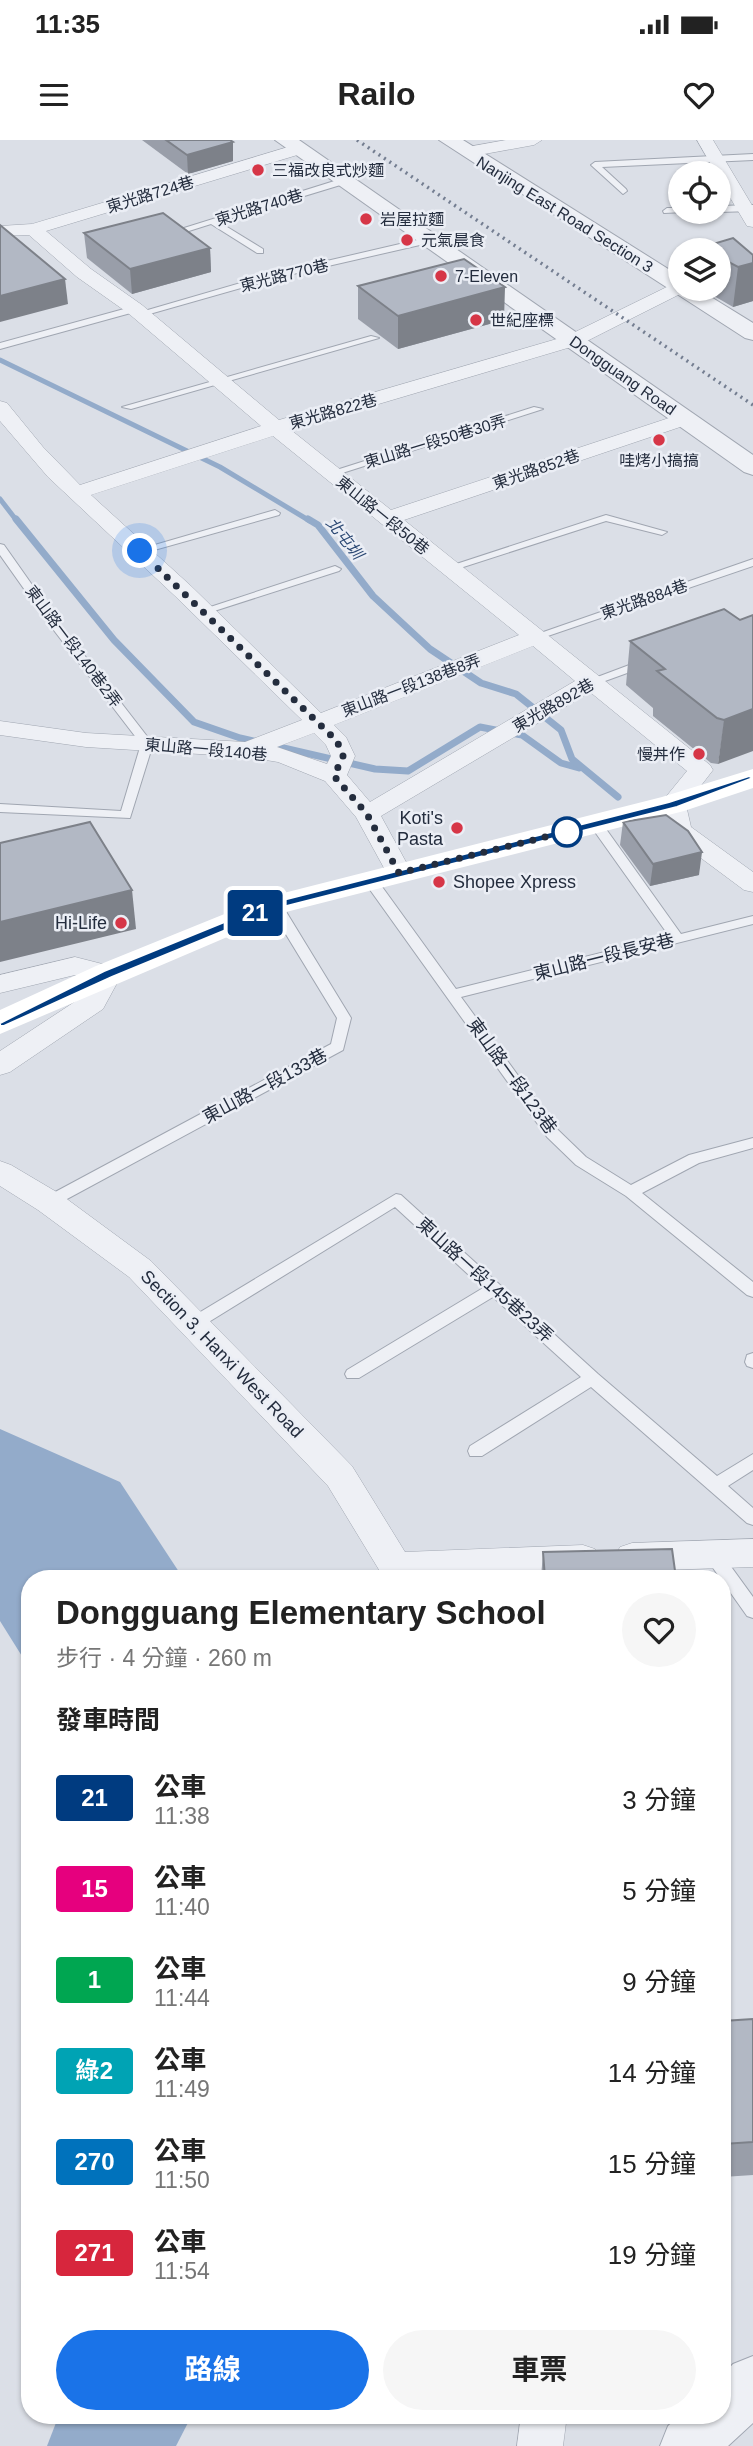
<!DOCTYPE html>
<html lang="zh-TW">
<meta charset="utf-8">
<style>
:root{--surface:#fff;--page:#f6f6f6;--text:#222;--muted:#767676;--accent:#1a73e8}
body{margin:0;font-family:Helvetica,"Noto Sans TC",sans-serif;background:var(--page);color:var(--text);height:100vh;display:flex;flex-direction:column;font-size:26px;white-space:nowrap}
*{box-sizing:border-box;margin:0}
p{font-size:23px;color:var(--muted)}
.icon{flex:none;width:38px;height:38px;fill:none;stroke:currentColor;stroke-width:2;stroke-linecap:round;stroke-linejoin:round}
.map{position:relative;flex:1;overflow:hidden}
.panel{position:absolute;left:21px;top:1430px;width:710px;height:854px;display:flex;flex-direction:column;background:var(--surface);border-radius:28px;box-shadow:0 2px 5px #0004}
.panel>*{flex:none}
.badge{padding:0 14px;border-radius:5px;font-size:24px;line-height:46px}
.tools{position:absolute;left:668px;top:21px;display:grid;gap:14px}
.tools a{display:grid;place-items:center;width:63px;height:63px;border-radius:50%;background:var(--surface);box-shadow:0 2px 5px #0004;font-size:35px}
.you{position:absolute;width:35px;height:35px;margin:-18px;border:5px solid #fff;border-radius:50%;background:#1a73e8;box-shadow:0 0 0 10px #1a73e833}
.map>.badge{position:absolute;translate:-50% -50%;box-shadow:0 0 0 4px #fff}
h2{padding:0 35px;font-size:26px;line-height:63px}
.round{display:grid;place-items:center;flex:none;width:74px;height:74px;border-radius:37px;background:var(--page)}
.headline{display:flex;align-items:center;justify-content:space-between;height:119px;padding:0 35px}
h1{font-size:33px;font-weight:700;line-height:52px}
.primary-button{display:flex;gap:14px;margin-top:auto;padding:14px 35px}
.primary-button a{flex:1;height:80px;border-radius:42px;background:var(--accent);color:#fff;font-size:28px;font-weight:700;line-height:80px;text-align:center}
.primary-button a+a{background:var(--page);color:var(--text)}
ul{padding:0;list-style:none}
li{display:flex;align-items:center;gap:21px;height:91px;padding:0 35px}
li div{flex:1}
li b{display:block;font-size:26px}
li em{font-style:normal}
li .badge{min-width:77px;font-weight:700;text-align:center}
.status{display:flex;justify-content:space-between;align-items:center;height:49px;padding:0 35px;background:var(--surface);direction:ltr}
.status svg{height:19px;fill:currentColor}
header{display:flex;justify-content:space-between;align-items:center;height:91px;padding:0 35px;background:var(--surface);font-size:32px;font-weight:700}
.map>svg:first-child{display:block}
.water{fill:#93abca}
.lines{fill:none;stroke-linecap:round;stroke-linejoin:round}
.stream-far1{stroke:#93abca;stroke-width:5}
.stream{stroke:#93abca;stroke-width:7}
.service-casing{stroke:#a0a6b1;stroke-width:2}
.minor-casing{stroke:#a0a6b1;stroke-width:1}
.tertiary-casing{stroke:#a0a6b1;stroke-width:2}
.service{fill:#eef0f5;fill-rule:evenodd}
.minor{fill:#eef0f5;fill-rule:evenodd}
.tertiary{fill:#eef0f5;fill-rule:evenodd}
.secondary{fill:#fff;fill-rule:evenodd}
.rail{stroke:#747e91;stroke-width:3.5;stroke-dasharray:2 4.5;stroke-linecap:butt}
.wall{fill:#999ea9}
.shaded-wall{fill:#7d8189}
.building{fill:#b2b8c4;stroke:#7d8189;stroke-width:2}
.line{fill:#003b80;stroke:#fff;stroke-width:2}
.walk{stroke:#242d3e;stroke-width:7;stroke-dasharray:0 12.6}
.poi-dot{fill:#d63647;stroke:#ebeef5;stroke-width:2.5}
.stop-dot{fill:#fff;stroke:#003b80;stroke-width:3.5}
.labels{text-anchor:middle;stroke-width:5;stroke-linejoin:round;paint-order:stroke}
.far-poi-label{font-size:16px;fill:#242d3e;stroke:#ebeef5;text-anchor:start}
.far-street-label{font-size:16px;fill:#242d3e;stroke:#ebeef5}
.far-water-label{font-size:16px;font-style:italic;fill:#2c4974;stroke:#ebeef5}
.poi-label{font-size:18px;fill:#242d3e;stroke:#ebeef5;text-anchor:end}
.street-label{font-size:18px;fill:#242d3e;stroke:#ebeef5}
</style>
<div class="status"><b>11:35</b><svg viewBox="0 0 49 12"><path d="M0 12V9h3v3zM5 12V6h3v6zM10 12V3h3v9zM15 12V0h3v12zM26 1h20v11H26zM47 4h2v5h-2z"/></svg></div>
<header><svg class="icon" aria-label="menu" viewBox="0 0 24 24"><path d="M4 6h16M4 12h16M4 18h16"/></svg>Railo<svg class="icon" aria-label="heart" viewBox="0 0 24 24"><path d="M12 20l-8-8c-3-5 5-10 8-4 3-6 11-1 8 4z"/></svg></header>
<div class="map">
<svg width="753" height="2306" viewBox="0 0 753 2306">
<rect width="100%" height="100%" fill="#dbdfe7"/>
<!-- water -->
<g class="water">
<path d="M0,1289L120,1342L183,1438H30V1529L0,1481Z"/>
<path d="M59,2275H192L176,2306H47Z"/>
</g>
<g class="lines">
<!-- stream-far1 -->
<g class="stream-far1">
<path d="M0,220L220,327L310,381"/>
<path d="M0,359L17,381"/>
</g>
<!-- stream -->
<g class="stream">
<path d="M16,379L114,500L194,582L240,598L375,629L408,631L480,587L522,595L561,623L579,628"/>
<path d="M308,379L318,385L373,456L430,509L481,543L516,554L561,590L572,619L618,657"/>
</g>
<defs>
<g id="service">
<path d="M753,14V20L602,27L626,49L627,51L623,54L591,25L595,22Z"/>
<path d="M344,38L348,41L347,43L219,82L263,109V113H257L211,84L173,96L168,93Z"/>
<path d="M753,65V71L719,72V66Z"/>
<path d="M667,68H681V72H685L664,73L663,71Z"/>
<path d="M430,97L433,98V102L280,137L139,177L134,174L275,133Z"/>
<path d="M135,166L138,167V171L0,209V203Z"/>
<path d="M371,196L379,198L131,269L122,267Z"/>
<path d="M534,267L543,269L336,335L327,333Z"/>
<path d="M275,370L280,373L279,375L140,414L134,411Z"/>
<path d="M606,375L667,392L662,395L606,381L454,430L444,428Z"/>
<path d="M0,404L4,405L54,476L153,604L130,678L0,672V664L121,671L141,604L46,480L0,415Z"/>
<path d="M753,419V426L539,499L535,500L529,497Z"/>
<path d="M335,426L341,429L339,431L208,473L198,471Z"/>
<path d="M648,518L652,520V524L594,545H586L584,542Z"/>
<path d="M596,681L601,682L681,794L753,776V784L461,857L557,989L586,1017L631,1045L689,1015L753,998V1008L699,1023L642,1053L753,1142V1157L747,1155L626,1056L576,1025L547,997L363,740L370,736L375,737L456,849L669,796L590,685Z"/>
<path d="M275,761L282,765L351,878L343,910L54,1066H44L41,1062L44,1058L331,904L337,878L268,765Z"/>
<path d="M396,1054L401,1055L598,1234L717,1336L753,1314V1330L728,1346L753,1368V1385L747,1383L591,1247L482,1316H470L468,1311L470,1306L581,1237L493,1157L359,1238H347L345,1234L347,1230L483,1148L395,1067L199,1188H187L185,1184L187,1180Z"/>
<path d="M753,1213V1228L747,1226L745,1222L747,1215Z"/>
<path d="M713,1408L719,1410L753,1457V1478L747,1476L723,1442V1438H720L704,1415L707,1410Z"/>
</g>
<g id="minor">
<path d="M506,0H542L534,5L468,17L460,12L462,8Z"/>
<path d="M697,0H713L753,67V87L747,86L719,39V33H716Z"/>
<path d="M298,4L304,5L306,9L304,13L46,91L91,129L142,165L279,280L567,196L681,140V149L688,150L581,204L291,290L391,370L678,275H692L695,279L692,283L404,380L710,625L713,630L686,665L691,687L753,732V752L744,750L670,695L660,664L687,631L590,552L381,676L412,733L408,739L399,741L390,739L356,677L325,641L278,622L248,617L86,607L0,595V581L86,593L245,602L302,580L175,456L48,337L0,281V261L7,263L43,307L80,345L261,286L128,173L77,137L29,95L0,96V86L32,84ZM273,296L519,495L321,573L191,446L91,355ZM533,506L575,541L370,662L347,635L355,616L346,597L334,585ZM314,593L326,605L331,616L327,624L277,607Z"/>
<path d="M75,817L118,828L122,834L103,869L10,932L0,935V911L82,857L92,839L75,835L0,853V835Z"/>
<path d="M0,1021L11,1025L60,1054L151,1121L352,1326L405,1412L583,1405L595,1409L600,1419L595,1429L583,1433L384,1438L328,1346L129,1137L38,1070L0,1046Z"/>
<path d="M753,1399V1427L632,1431L620,1427L615,1417L620,1407L632,1403Z"/>
<path d="M521,2275H567L563,2306H517Z"/>
</g>
<g id="tertiary">
<path d="M275,0H299L753,315V335L744,332Z"/>
<path d="M439,0H463L681,137V149H698L753,183V200L745,198Z"/>
<path d="M753,2216V2283L728,2306H660L668,2286L680,2275H723V2235L733,2224Z"/>
</g>
</defs>
<!-- service casing -->
<use href="#service" class="service-casing"/>
<!-- minor casing -->
<use href="#minor" class="minor-casing"/>
<!-- tertiary casing -->
<use href="#tertiary" class="tertiary-casing"/>
<!-- service -->
<use href="#service" class="service"/>
<!-- minor -->
<use href="#minor" class="minor"/>
<!-- tertiary -->
<use href="#tertiary" class="tertiary"/>
<!-- secondary -->
<path class="secondary" d="M753,629V648L684,671L286,772L0,894V870L96,826L264,758L662,657Z"/>
<!-- rail -->
<path class="rail" d="M357,0L753,265"/>
</g>
<!-- wall -->
<g class="wall">
<path d="M142,0H230L233,2V21L188,34Z"/>
<path d="M84,93L210,108L211,132L132,154L87,118Z"/>
<path d="M703,107L753,115V161L733,167L702,149H719V110H702Z"/>
<path d="M358,146L504,180L398,209L358,179Z"/>
<path d="M740,480L718,624L711,623L653,576V568L626,545L630,501Z"/>
<path d="M623,682L699,735L650,746L620,705Z"/>
<path d="M543,1412L545,1438H541Z"/>
<path d="M723,1622L729,1648L723,1673Z"/>
<path d="M753,1879V2035L723,2037V1881Z"/>
</g>
<!-- shaded-wall -->
<g class="shaded-wall">
<path d="M233,2V21L188,34L187,15Z"/>
<path d="M210,108L211,132L132,154L130,129Z"/>
<path d="M753,123V161L733,167L738,127Z"/>
<path d="M65,139L68,164L0,182V156Z"/>
<path d="M505,147L504,180L398,209V176Z"/>
<path d="M753,569V611L718,624L724,580Z"/>
<path d="M702,712L699,735L650,746L653,724Z"/>
<path d="M132,750L136,789L0,822V782Z"/>
</g>
<!-- building -->
<g class="building">
<path d="M166,0H230L233,2L187,15Z"/>
<path d="M163,73L210,108L130,129L84,93Z"/>
<path d="M0,85L65,139L0,156Z"/>
<path d="M733,98L753,115V123L738,127L719,117V110H709L703,107Z"/>
<path d="M464,119L505,147L398,176L358,146Z"/>
<path d="M724,469L740,480L753,475V569L724,580L717,578L657,531L665,529L630,501Z"/>
<path d="M666,675L688,691L702,712L653,724L623,682Z"/>
<path d="M90,682L132,750L0,782V703Z"/>
<path d="M672,1409L676,1438H545L543,1412Z"/>
<path d="M723,1622L729,1648L723,1649Z"/>
<path d="M753,1879V2002L723,2004V1881Z"/>
</g>
<!-- line -->
<path class="line" d="M749,636L753,638L677,667L279,768L112,837L4,886H0V883L104,831L271,763L669,662Z"/>
<g class="lines">
<!-- walk -->
<path class="walk" d="M140,411L337,601L343,616L334,636L367,674L399,733L574,690L567,692"/>
</g>
<!-- markers -->
<g class="poi-dot">
<circle cx="258" cy="30" r="7"/>
<circle cx="366" cy="79" r="7"/>
<circle cx="407" cy="100" r="7"/>
<circle cx="441" cy="136" r="7"/>
<circle cx="476" cy="180" r="7"/>
<circle cx="659" cy="300" r="7"/>
<circle cx="699" cy="614" r="7"/>
<circle cx="457" cy="688" r="7"/>
<circle cx="439" cy="742" r="7"/>
<circle cx="121" cy="783" r="7"/>
</g>
<circle class="stop-dot" cx="567" cy="692" r="14"/>
<g class="labels">
<!-- far-poi labels -->
<g class="far-poi-label">
<text x="272" y="36">三福改良式炒麵</text>
<text x="380" y="85">岩屋拉麵</text>
<text x="421" y="106">元氣晨食</text>
<text x="455" y="142">7-Eleven</text>
<text x="490" y="186">世紀座標</text>
<text x="659" y="326" text-anchor="middle">哇烤小搞搞</text>
<text x="685" y="620" text-anchor="end">慢丼作</text>
</g>
<!-- far-street labels -->
<g class="far-street-label">
<text transform="translate(150 54) rotate(-17)" y="6">東光路724巷</text>
<text transform="translate(259 67) rotate(-17)" y="6">東光路740巷</text>
<text transform="translate(565 74) rotate(32)" y="6">Nanjing East Road Section 3</text>
<text transform="translate(284 135) rotate(-14)" y="6">東光路770巷</text>
<text transform="translate(623 235) rotate(35)" y="6">Dongguang Road</text>
<text transform="translate(333 271) rotate(-16)" y="6">東光路822巷</text>
<text transform="translate(435 301) rotate(-17)" y="6">東山路一段50巷30弄</text>
<text transform="translate(536 329) rotate(-19)" y="6">東光路852巷</text>
<text transform="translate(383 375) rotate(39)" y="6">東山路一段50巷</text>
<text transform="translate(644 459) rotate(-19)" y="6">東光路884巷</text>
<text transform="translate(74 506) rotate(53)" y="6">東山路一段140巷2弄</text>
<text transform="translate(411 545) rotate(-21)" y="6">東山路一段138巷8弄</text>
<text transform="translate(553 565) rotate(-30)" y="6">東光路892巷</text>
<text transform="translate(206 609) rotate(5)" y="6">東山路一段140巷</text>
</g>
<!-- far-water labels -->
<g class="far-water-label">
<text transform="translate(345 398) rotate(51)" y="6">北屯圳</text>
</g>
<!-- poi labels -->
<g class="poi-label">
<text x="443" y="684">Koti's<tspan x="443" dy="21">Pasta</tspan></text>
<text x="453" y="748" text-anchor="start">Shopee Xpress</text>
<text x="107" y="789">Hi-Life</text>
</g>
<!-- street labels -->
<g class="street-label">
<text transform="translate(604 817) rotate(-14)" y="6">東山路一段長安巷</text>
<text transform="translate(512 936) rotate(54)" y="6">東山路一段123巷</text>
<text transform="translate(265 946) rotate(-28)" y="6">東山路一段133巷</text>
<text transform="translate(485 1140) rotate(42)" y="6">東山路一段145巷23弄</text>
<text transform="translate(222 1214) rotate(46)" y="6">Section 3, Hanxi West Road</text>
</g>
</g>
</svg>
<div class="tools">
<a><svg class="icon" aria-label="locate" viewBox="0 0 24 24"><circle cx="12" cy="12" r="6"/><path d="M12 2v4M12 18v4M2 12h4M18 12h4"/></svg></a>
<a><svg class="icon" aria-label="layers" viewBox="0 0 24 24"><path d="M12 4l9 5-9 5-9-5zM3 14l9 5 9-5"/></svg></a>
</div>
<div class="you" style="left:140px;top:411px"></div>
<b class="badge" style="left:255px;top:773px;background:#003b80;color:#fff">21</b>
<section class="panel">
<div class="headline"><div><h1>Dongguang Elementary School</h1><p>步行 · 4 分鐘 · 260 m</p></div><a class="round"><svg class="icon" aria-label="heart" viewBox="0 0 24 24"><path d="M12 20l-8-8c-3-5 5-10 8-4 3-6 11-1 8 4z"/></svg></a></div>
<h2>發車時間</h2>
<ul>
<li><span class="badge" style="background:#003b80;color:#fff">21</span><div><b>公車</b><p>11:38</p></div><em>3 分鐘</em></li>
<li><span class="badge" style="background:#e6007e;color:#fff">15</span><div><b>公車</b><p>11:40</p></div><em>5 分鐘</em></li>
<li><span class="badge" style="background:#00a651;color:#fff">1</span><div><b>公車</b><p>11:44</p></div><em>9 分鐘</em></li>
<li><span class="badge" style="background:#00a3b4;color:#fff">綠2</span><div><b>公車</b><p>11:49</p></div><em>14 分鐘</em></li>
<li><span class="badge" style="background:#0072bc;color:#fff">270</span><div><b>公車</b><p>11:50</p></div><em>15 分鐘</em></li>
<li><span class="badge" style="background:#d7263d;color:#fff">271</span><div><b>公車</b><p>11:54</p></div><em>19 分鐘</em></li>
</ul>
<div class="primary-button"><a>路線</a><a>車票</a></div>
</section>
</div>
